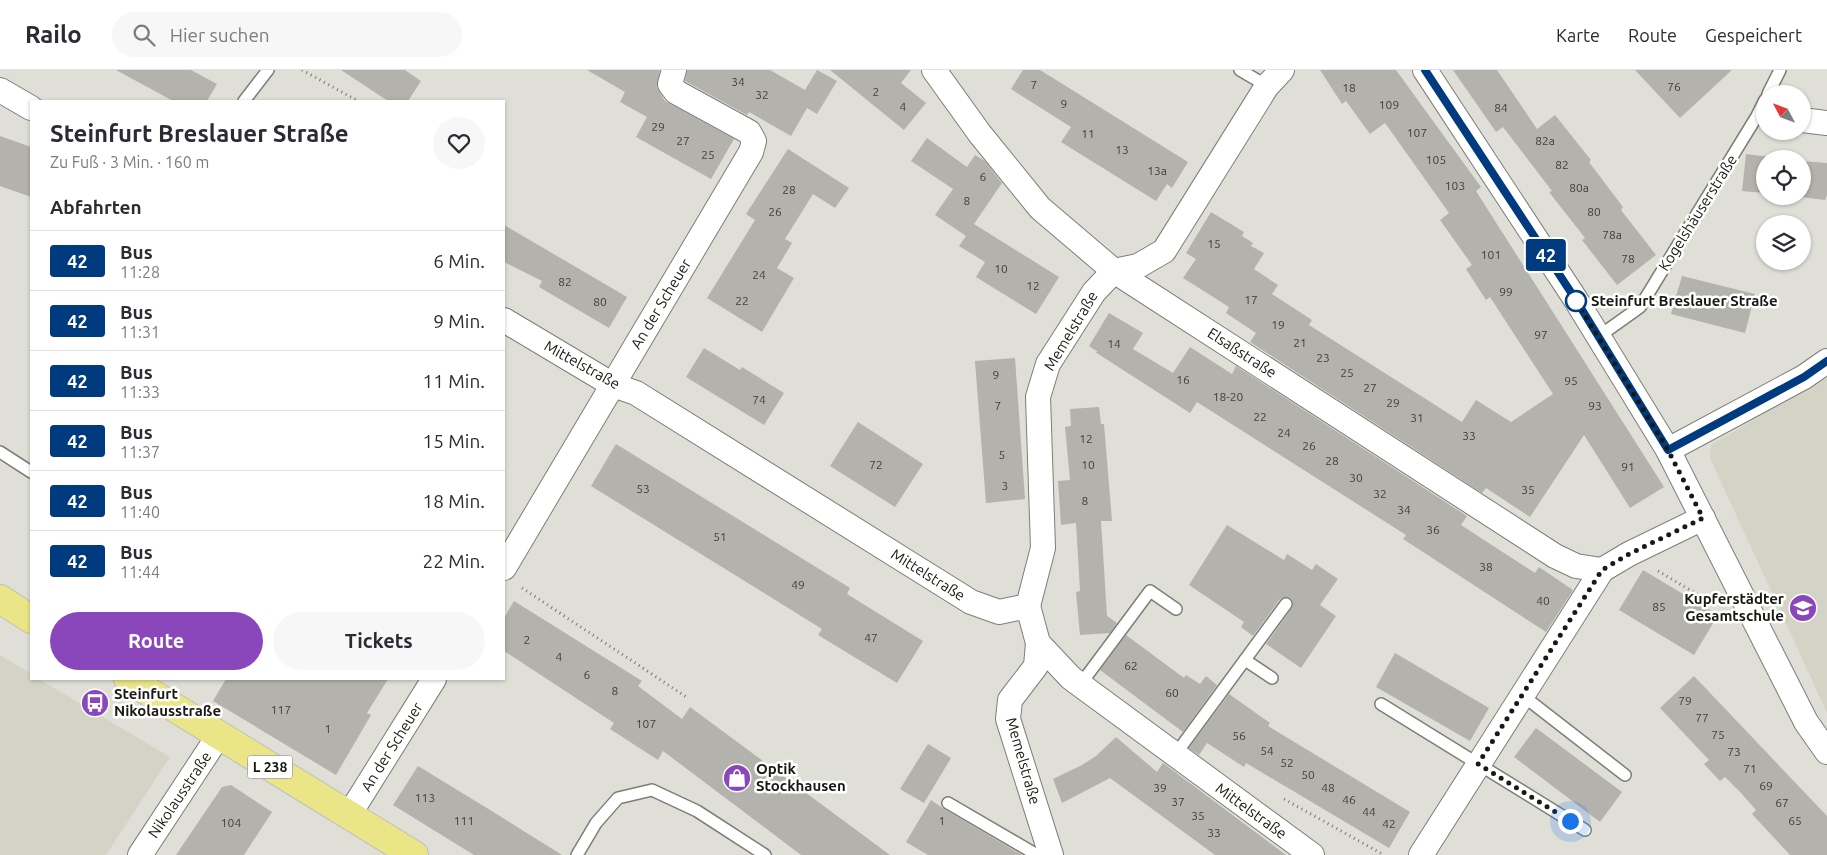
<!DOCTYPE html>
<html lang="de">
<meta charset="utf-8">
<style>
:root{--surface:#fff;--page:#f7f7f7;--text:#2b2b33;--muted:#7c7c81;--line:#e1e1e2;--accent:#8a47bc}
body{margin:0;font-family:Ubuntu,sans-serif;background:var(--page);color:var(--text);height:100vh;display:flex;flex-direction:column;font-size:19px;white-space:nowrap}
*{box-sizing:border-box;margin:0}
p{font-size:16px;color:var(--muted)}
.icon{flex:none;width:28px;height:28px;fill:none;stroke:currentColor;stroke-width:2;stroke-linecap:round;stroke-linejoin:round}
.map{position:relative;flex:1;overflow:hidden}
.side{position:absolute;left:30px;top:30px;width:475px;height:580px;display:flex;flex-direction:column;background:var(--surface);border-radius:0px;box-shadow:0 1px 4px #0004}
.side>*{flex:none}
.badge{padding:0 10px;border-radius:4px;font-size:18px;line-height:32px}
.needle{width:32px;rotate:311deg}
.buttons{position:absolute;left:1756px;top:15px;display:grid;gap:10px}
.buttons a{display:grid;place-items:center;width:55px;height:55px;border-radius:50%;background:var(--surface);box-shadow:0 1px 4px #0004;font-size:25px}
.you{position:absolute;width:25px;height:25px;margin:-12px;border:4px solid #fff;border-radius:50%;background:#1a73e8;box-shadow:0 0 0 8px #1a73e833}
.map>.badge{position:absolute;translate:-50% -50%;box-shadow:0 0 0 2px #fff}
h2{padding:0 20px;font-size:19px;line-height:45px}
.round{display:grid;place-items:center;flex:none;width:52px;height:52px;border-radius:26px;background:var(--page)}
.headline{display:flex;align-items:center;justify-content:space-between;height:85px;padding:0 20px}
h1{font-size:24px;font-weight:600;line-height:38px}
.primary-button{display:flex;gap:10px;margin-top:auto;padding:10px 20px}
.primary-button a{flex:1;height:58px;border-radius:30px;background:var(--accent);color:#fff;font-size:20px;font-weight:600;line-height:58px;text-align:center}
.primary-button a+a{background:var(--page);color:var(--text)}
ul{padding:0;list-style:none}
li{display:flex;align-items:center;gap:15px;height:60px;padding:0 20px;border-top:1px solid var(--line)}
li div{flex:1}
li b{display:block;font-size:19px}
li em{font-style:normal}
li .badge{min-width:55px;font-weight:700;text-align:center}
header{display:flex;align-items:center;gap:30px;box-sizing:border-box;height:70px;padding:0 25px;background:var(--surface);border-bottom:1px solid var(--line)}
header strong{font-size:24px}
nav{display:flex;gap:28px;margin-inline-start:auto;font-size:18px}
.search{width:350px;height:45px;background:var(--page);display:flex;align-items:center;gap:12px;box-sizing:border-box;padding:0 18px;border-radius:28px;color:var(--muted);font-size:19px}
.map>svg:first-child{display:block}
.built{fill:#d4d4c6}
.building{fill:#b3b2ac}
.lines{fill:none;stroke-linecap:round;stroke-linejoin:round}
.lane-casing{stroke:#7e7e78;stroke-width:14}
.street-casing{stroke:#7e7e78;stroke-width:26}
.primary-casing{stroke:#bebebe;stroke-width:30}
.path{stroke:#777773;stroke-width:3;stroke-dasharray:1 4;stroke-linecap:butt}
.lane{stroke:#fff;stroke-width:11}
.street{stroke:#fff;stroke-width:24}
.primary{stroke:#eae587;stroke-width:28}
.line-casing{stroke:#fff;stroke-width:11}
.line{stroke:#003b80;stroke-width:8}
.walk{stroke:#181816;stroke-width:5;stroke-dasharray:0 9}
.stop-dot{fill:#fff;stroke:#003b80;stroke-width:2.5}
.labels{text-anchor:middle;stroke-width:5;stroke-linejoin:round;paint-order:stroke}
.number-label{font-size:12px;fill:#3f3e3c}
.shield{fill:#fffffe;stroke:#5d5d5c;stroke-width:1}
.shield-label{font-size:14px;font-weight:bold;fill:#181816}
.street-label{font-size:15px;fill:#181816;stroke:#fffffe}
.stop-label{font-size:15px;font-weight:bold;fill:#181816;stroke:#fffffe;text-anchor:start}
.poi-label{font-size:15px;font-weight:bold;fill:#181816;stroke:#fffffe;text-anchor:start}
</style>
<header>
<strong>Railo</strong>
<div class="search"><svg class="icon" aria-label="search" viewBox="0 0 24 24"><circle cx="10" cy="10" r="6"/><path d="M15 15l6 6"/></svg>Hier suchen</div>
<nav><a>Karte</a><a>Route</a><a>Gespeichert</a></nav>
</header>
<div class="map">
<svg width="1827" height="785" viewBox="0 0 1827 785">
<rect width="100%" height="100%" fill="#dfdfd8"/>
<!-- built -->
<g class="built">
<path d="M1827,306V643L1710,388L1711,375Z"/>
<path d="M0,585L31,604V609H39L170,687L106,785H0Z"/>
</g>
<!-- building -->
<g class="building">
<path d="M116,0H191L217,14L207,31H173Z"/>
<path d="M341,0H405L421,11L408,31H388Z"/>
<path d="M587,0H660L657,17L665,31L734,69L711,109L636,67L647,47L620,32L625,22Z"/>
<path d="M687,0H770L805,20L817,0L837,11L817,44L807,38L791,66L749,42L747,45L685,11Z"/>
<path d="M830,0H911L901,13L926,33L904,60Z"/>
<path d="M1023,0H1040L1188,92L1172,118L1167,114L1156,131L1061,72L1071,57L1011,19Z"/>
<path d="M1320,0H1396L1481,117L1476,121L1664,417L1630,438L1584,365L1530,447L1486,418L1482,423L1250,272L1256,263L1226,243L1229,237L1183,208L1196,189L1186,183L1211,142L1244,162L1242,166L1253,173L1251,176L1264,183L1254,199L1278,215L1272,224L1312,250L1309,255L1462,352L1476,330L1511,352L1553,324L1490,227L1486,230L1466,199L1472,195L1440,150L1449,143L1385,53L1370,64L1346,31L1342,34Z"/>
<path d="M1453,0H1497L1537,59L1555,45L1591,90L1589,92L1623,137L1621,140L1656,185L1617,215L1582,170L1585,168L1549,122L1552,121L1503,57L1496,62Z"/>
<path d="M1635,0H1732L1680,48Z"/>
<path d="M0,66L31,77V127L0,116Z"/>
<path d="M927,68L967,97L975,85L985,91L1002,113L974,154L1059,207L1036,244L976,207L985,192L959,176L966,166L935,145L953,119L911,91Z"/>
<path d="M788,79L849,118L835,138L813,124L785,169L792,173L777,198L794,208L762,262L707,228L755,150L746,144Z"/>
<path d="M1746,84L1786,89H1765V123L1742,121Z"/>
<path d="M1802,91L1827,93V125L1825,130L1793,126H1802Z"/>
<path d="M504,155L627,227L609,258L539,217L542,211L504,192Z"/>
<path d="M1682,206L1755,224L1745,263L1671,244Z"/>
<path d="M1109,243L1143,263L1133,279L1173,303L1190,277L1232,304L1236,296L1467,446L1461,455L1535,503L1539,497L1573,520L1546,562L1403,469L1406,465L1197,332L1190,343L1095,282H1098L1089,276Z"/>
<path d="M704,278L740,300L742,297L784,323L764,355L686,307Z"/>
<path d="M1015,288L1025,429L986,433L975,291Z"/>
<path d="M1099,337L1101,354H1104L1112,451H1101L1107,546L1117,553L1110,563L1080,565L1076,522L1080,521L1076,453L1061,455L1058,411L1070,410L1065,357L1071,356L1070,339Z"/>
<path d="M858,352L923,394L895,437L830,396Z"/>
<path d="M616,374L850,518L847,524L923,571L897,613L818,565L822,559L591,416Z"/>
<path d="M1227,455L1284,490L1287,484L1312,500L1316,494L1338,509L1320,535L1336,546L1301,598L1266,574L1292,538L1293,534L1291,528L1286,527L1280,529L1253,566L1241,557L1244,552L1189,515Z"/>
<path d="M1643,500L1718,545L1694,585L1619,540Z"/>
<path d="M514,531L642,611L638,616L682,649L690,637L890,785H801L663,681L658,690L610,659L614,653L504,581V548Z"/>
<path d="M1126,565L1184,608L1186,605L1200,614L1206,606L1217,615L1183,662L1100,600Z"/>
<path d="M1395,583L1489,638L1470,671L1376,617Z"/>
<path d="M1694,606L1827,746V785H1790L1752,744L1756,740L1741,723L1725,707L1720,711L1704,694L1709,690L1660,638Z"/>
<path d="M226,609H388L367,643L371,645L336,705L213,631Z"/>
<path d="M1229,624L1270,653L1268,656L1410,742L1389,778L1246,693L1244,697L1207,673L1199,685L1189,678Z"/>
<path d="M1536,658L1622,722L1600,752L1514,687Z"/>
<path d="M1116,667L1157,702L1163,693L1286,785H1215L1110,708L1062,733L1053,709L1082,695L1096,686Z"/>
<path d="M928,674L951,688L924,733L900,719Z"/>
<path d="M418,696L495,743L562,785H474L393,735Z"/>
<path d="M231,715L272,742L244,785H176L222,717Z"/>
<path d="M931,730L944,739L1022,785H928L906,772Z"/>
</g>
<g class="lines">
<defs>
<g id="lane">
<path d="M1240,0L1267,16"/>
<path d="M1768,24L1780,0"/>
<path d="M244,31L268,0"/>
<path d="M1598,267L1640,237L1757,46L1765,30"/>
<path d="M0,382L31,402"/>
<path d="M1245,590L1272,608"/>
<path d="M1080,615L1150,521L1176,539"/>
<path d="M1522,625L1625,705"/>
<path d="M1381,634L1585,760"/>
<path d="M1175,685L1286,534"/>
<path d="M948,733L1037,785"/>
<path d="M577,785L596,753L618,728L652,720L697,741L765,785"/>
</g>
<g id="street">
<path d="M934,0L980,64L1040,138L1114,201L1555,486L1576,496L1602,500"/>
<path d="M1425,0L1576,230L1668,380L1806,652L1827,682"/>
<path d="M0,20L31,38"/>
<path d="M1802,50L1827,53"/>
<path d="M504,250L613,315L636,323L971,532L999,542L1028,536L1038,573L1071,608L1312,785"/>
<path d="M1668,380L1804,307L1827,291"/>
<path d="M504,498L751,82L754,71L749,62L676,22L670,14L674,0"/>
<path d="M1028,536L1043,478L1038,327L1048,294L1094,222L1114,201L1138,196L1164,181L1267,16L1282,0"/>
<path d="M1038,573L1036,596L1010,630L1008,649L1051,785"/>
<path d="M349,745L434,609"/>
<path d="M140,785L219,665"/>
<path d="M1421,785L1602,500L1629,484L1703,448"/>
</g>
<g id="primary">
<path d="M0,529L31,549"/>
<path d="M128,609L414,785"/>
</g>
</defs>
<!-- lane casing -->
<use href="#lane" class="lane-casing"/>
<!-- street casing -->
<use href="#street" class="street-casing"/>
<!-- primary casing -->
<use href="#primary" class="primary-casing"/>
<!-- path -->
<g class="path">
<path d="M302,0L358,31"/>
<path d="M1658,501L1717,536"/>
<path d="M522,518L688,628"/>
<path d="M1284,729L1384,785"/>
</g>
<!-- lane -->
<use href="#lane" class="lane"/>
<!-- street -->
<use href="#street" class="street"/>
<!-- primary -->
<use href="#primary" class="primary"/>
</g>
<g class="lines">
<defs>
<path id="line" d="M1425,0L1576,230L1668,380L1804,307L1827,291"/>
</defs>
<!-- line casing -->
<use href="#line" class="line-casing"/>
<!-- line -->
<use href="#line" class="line"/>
<!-- walk -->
<path class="walk" d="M1570,751L1478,694L1602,500L1629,484L1703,448L1668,380L1576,231"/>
</g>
<!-- icons -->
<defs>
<symbol id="school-disc" viewBox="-11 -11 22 22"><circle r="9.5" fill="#8a47bc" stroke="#fffffe"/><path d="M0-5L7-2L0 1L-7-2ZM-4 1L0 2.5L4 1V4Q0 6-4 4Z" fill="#fff"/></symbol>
<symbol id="bus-disc" viewBox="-11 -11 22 22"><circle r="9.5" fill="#8a47bc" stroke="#fffffe"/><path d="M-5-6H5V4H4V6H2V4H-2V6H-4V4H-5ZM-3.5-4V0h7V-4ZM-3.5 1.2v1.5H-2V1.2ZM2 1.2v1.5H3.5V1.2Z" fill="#fff"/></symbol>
<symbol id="shop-disc" viewBox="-11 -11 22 22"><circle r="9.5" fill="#8a47bc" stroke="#fffffe"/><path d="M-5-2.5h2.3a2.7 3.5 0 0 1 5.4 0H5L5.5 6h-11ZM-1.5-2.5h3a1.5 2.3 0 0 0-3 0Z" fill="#fff"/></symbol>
</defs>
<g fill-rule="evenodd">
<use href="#school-disc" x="1787" y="522" width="32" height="32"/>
<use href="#bus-disc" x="79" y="617" width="32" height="32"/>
<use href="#shop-disc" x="721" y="692" width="32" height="32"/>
</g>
<!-- markers -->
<circle class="stop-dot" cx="1576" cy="231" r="10"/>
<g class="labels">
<!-- number labels -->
<g class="number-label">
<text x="738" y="16">34</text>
<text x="1034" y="19">7</text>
<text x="1674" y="21">76</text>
<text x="1349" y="22">18</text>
<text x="876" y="26">2</text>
<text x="762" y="29">32</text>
<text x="1064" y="38">9</text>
<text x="1389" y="39">109</text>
<text x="903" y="41">4</text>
<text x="1501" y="42">84</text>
<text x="658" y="61">29</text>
<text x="1417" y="67">107</text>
<text x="1088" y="68">11</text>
<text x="683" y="75">27</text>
<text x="1545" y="75">82a</text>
<text x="1122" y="84">13</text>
<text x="708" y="89">25</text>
<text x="1436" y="94">105</text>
<text x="1562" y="99">82</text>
<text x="1157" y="105">13a</text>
<text x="983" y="111">6</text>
<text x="1455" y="120">103</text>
<text x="1579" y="122">80a</text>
<text x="789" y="124">28</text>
<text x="967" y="135">8</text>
<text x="775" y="146">26</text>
<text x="1594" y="146">80</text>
<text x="1612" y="169">78a</text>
<text x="1214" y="178">15</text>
<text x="1491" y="189">101</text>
<text x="1628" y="193">78</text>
<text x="1001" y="203">10</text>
<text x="759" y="209">24</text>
<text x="565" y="216">82</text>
<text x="1033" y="220">12</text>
<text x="1506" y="226">99</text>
<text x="1251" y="234">17</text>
<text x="742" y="235">22</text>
<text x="600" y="236">80</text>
<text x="1278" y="259">19</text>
<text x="1541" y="269">97</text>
<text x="1300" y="277">21</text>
<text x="1114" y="278">14</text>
<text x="1323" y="292">23</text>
<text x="1347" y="307">25</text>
<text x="996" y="309">9</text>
<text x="1183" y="314">16</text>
<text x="1571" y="315">95</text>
<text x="1370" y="322">27</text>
<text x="1228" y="331">18-20</text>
<text x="759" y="334">74</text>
<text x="1393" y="337">29</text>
<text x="998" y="340">7</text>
<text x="1595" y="340">93</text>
<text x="1260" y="351">22</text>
<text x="1417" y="352">31</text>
<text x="1284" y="367">24</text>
<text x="1469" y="370">33</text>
<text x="1086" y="373">12</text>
<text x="1309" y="380">26</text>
<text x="1002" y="389">5</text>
<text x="1332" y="395">28</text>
<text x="876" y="399">72</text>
<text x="1088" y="399">10</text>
<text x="1628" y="401">91</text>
<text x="1356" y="412">30</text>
<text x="1005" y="420">3</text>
<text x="643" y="423">53</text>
<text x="1528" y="424">35</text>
<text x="1380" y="428">32</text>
<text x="1085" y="435">8</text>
<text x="1404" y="444">34</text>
<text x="1433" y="464">36</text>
<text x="720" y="471">51</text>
<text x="1486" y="501">38</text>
<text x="798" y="519">49</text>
<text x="1543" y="535">40</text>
<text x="1659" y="541">85</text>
<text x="871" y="572">47</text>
<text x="527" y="574">2</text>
<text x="559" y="591">4</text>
<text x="1131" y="600">62</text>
<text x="587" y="609">6</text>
<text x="615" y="625">8</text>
<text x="1172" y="627">60</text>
<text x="1685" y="635">79</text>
<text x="281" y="644">117</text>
<text x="1702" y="652">77</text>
<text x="646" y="658">107</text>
<text x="328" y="663">1</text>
<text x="1718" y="669">75</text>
<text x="1239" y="670">56</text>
<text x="1267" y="685">54</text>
<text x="1734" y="686">73</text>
<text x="1287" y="697">52</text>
<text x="1750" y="703">71</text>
<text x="1308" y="709">50</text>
<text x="1766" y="720">69</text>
<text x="1160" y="722">39</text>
<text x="1328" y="722">48</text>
<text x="425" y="732">113</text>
<text x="1349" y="734">46</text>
<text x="1178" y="736">37</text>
<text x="1782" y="737">67</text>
<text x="1369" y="746">44</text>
<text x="1198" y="750">35</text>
<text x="464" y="755">111</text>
<text x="942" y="755">1</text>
<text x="1795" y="755">65</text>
<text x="231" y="757">104</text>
<text x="1389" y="758">42</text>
<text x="1214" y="767">33</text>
</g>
<!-- shield labels -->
<rect class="shield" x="247.5" y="685.5" width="45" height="23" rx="4"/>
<g class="shield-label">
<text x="270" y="702">L 238</text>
</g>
<!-- street labels -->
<g class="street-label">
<text transform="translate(1698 143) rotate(-58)" y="5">Kogelshäuserstraße</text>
<text transform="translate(661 234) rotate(-59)" y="5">An der Scheuer</text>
<text transform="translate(1071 261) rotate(-59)" y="5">Memelstraße</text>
<text transform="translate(1242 283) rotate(33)" y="5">Elsaßstraße</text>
<text transform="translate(582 295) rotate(29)" y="5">Mittelstraße</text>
<text transform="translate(928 505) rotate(32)" y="5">Mittelstraße</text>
<text transform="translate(392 677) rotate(-58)" y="5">An der Scheuer</text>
<text transform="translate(1023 691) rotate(74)" y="5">Memelstraße</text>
<text transform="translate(180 725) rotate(-56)" y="5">Nikolausstraße</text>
<text transform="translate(1251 741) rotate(36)" y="5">Mittelstraße</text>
</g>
<!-- stop labels -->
<g class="stop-label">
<text x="1591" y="236">Steinfurt Breslauer Straße</text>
</g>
<!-- poi labels -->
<g class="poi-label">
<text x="1784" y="534" text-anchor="end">Kupferstädter<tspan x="1784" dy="17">Gesamtschule</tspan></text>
<text x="114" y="629">Steinfurt<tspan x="114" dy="17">Nikolausstraße</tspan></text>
<text x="756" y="704">Optik<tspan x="756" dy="17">Stockhausen</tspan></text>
</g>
</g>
</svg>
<div class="buttons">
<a><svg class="needle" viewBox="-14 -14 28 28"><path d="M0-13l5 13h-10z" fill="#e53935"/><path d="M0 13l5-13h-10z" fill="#7c7c81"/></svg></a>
<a><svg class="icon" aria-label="locate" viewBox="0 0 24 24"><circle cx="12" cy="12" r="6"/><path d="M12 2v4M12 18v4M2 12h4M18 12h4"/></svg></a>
<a><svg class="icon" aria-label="layers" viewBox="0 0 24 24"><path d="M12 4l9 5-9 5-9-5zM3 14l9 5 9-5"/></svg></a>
</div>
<div class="you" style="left:1570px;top:751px"></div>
<b class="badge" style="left:1546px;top:185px;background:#003b80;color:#fff">42</b>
<section class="side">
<div class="headline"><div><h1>Steinfurt Breslauer Straße</h1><p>Zu Fuß · 3 Min. · 160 m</p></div><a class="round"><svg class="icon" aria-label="heart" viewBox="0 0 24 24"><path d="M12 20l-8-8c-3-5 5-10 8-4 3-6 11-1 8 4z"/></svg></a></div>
<h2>Abfahrten</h2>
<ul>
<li><span class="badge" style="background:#003b80;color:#fff">42</span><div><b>Bus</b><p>11:28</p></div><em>6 Min.</em></li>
<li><span class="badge" style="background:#003b80;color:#fff">42</span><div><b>Bus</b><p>11:31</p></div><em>9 Min.</em></li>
<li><span class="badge" style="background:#003b80;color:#fff">42</span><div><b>Bus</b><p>11:33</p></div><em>11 Min.</em></li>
<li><span class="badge" style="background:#003b80;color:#fff">42</span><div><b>Bus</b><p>11:37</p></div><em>15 Min.</em></li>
<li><span class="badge" style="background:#003b80;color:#fff">42</span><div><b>Bus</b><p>11:40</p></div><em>18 Min.</em></li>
<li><span class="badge" style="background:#003b80;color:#fff">42</span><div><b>Bus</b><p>11:44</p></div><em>22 Min.</em></li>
</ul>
<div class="primary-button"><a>Route</a><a>Tickets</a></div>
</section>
</div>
